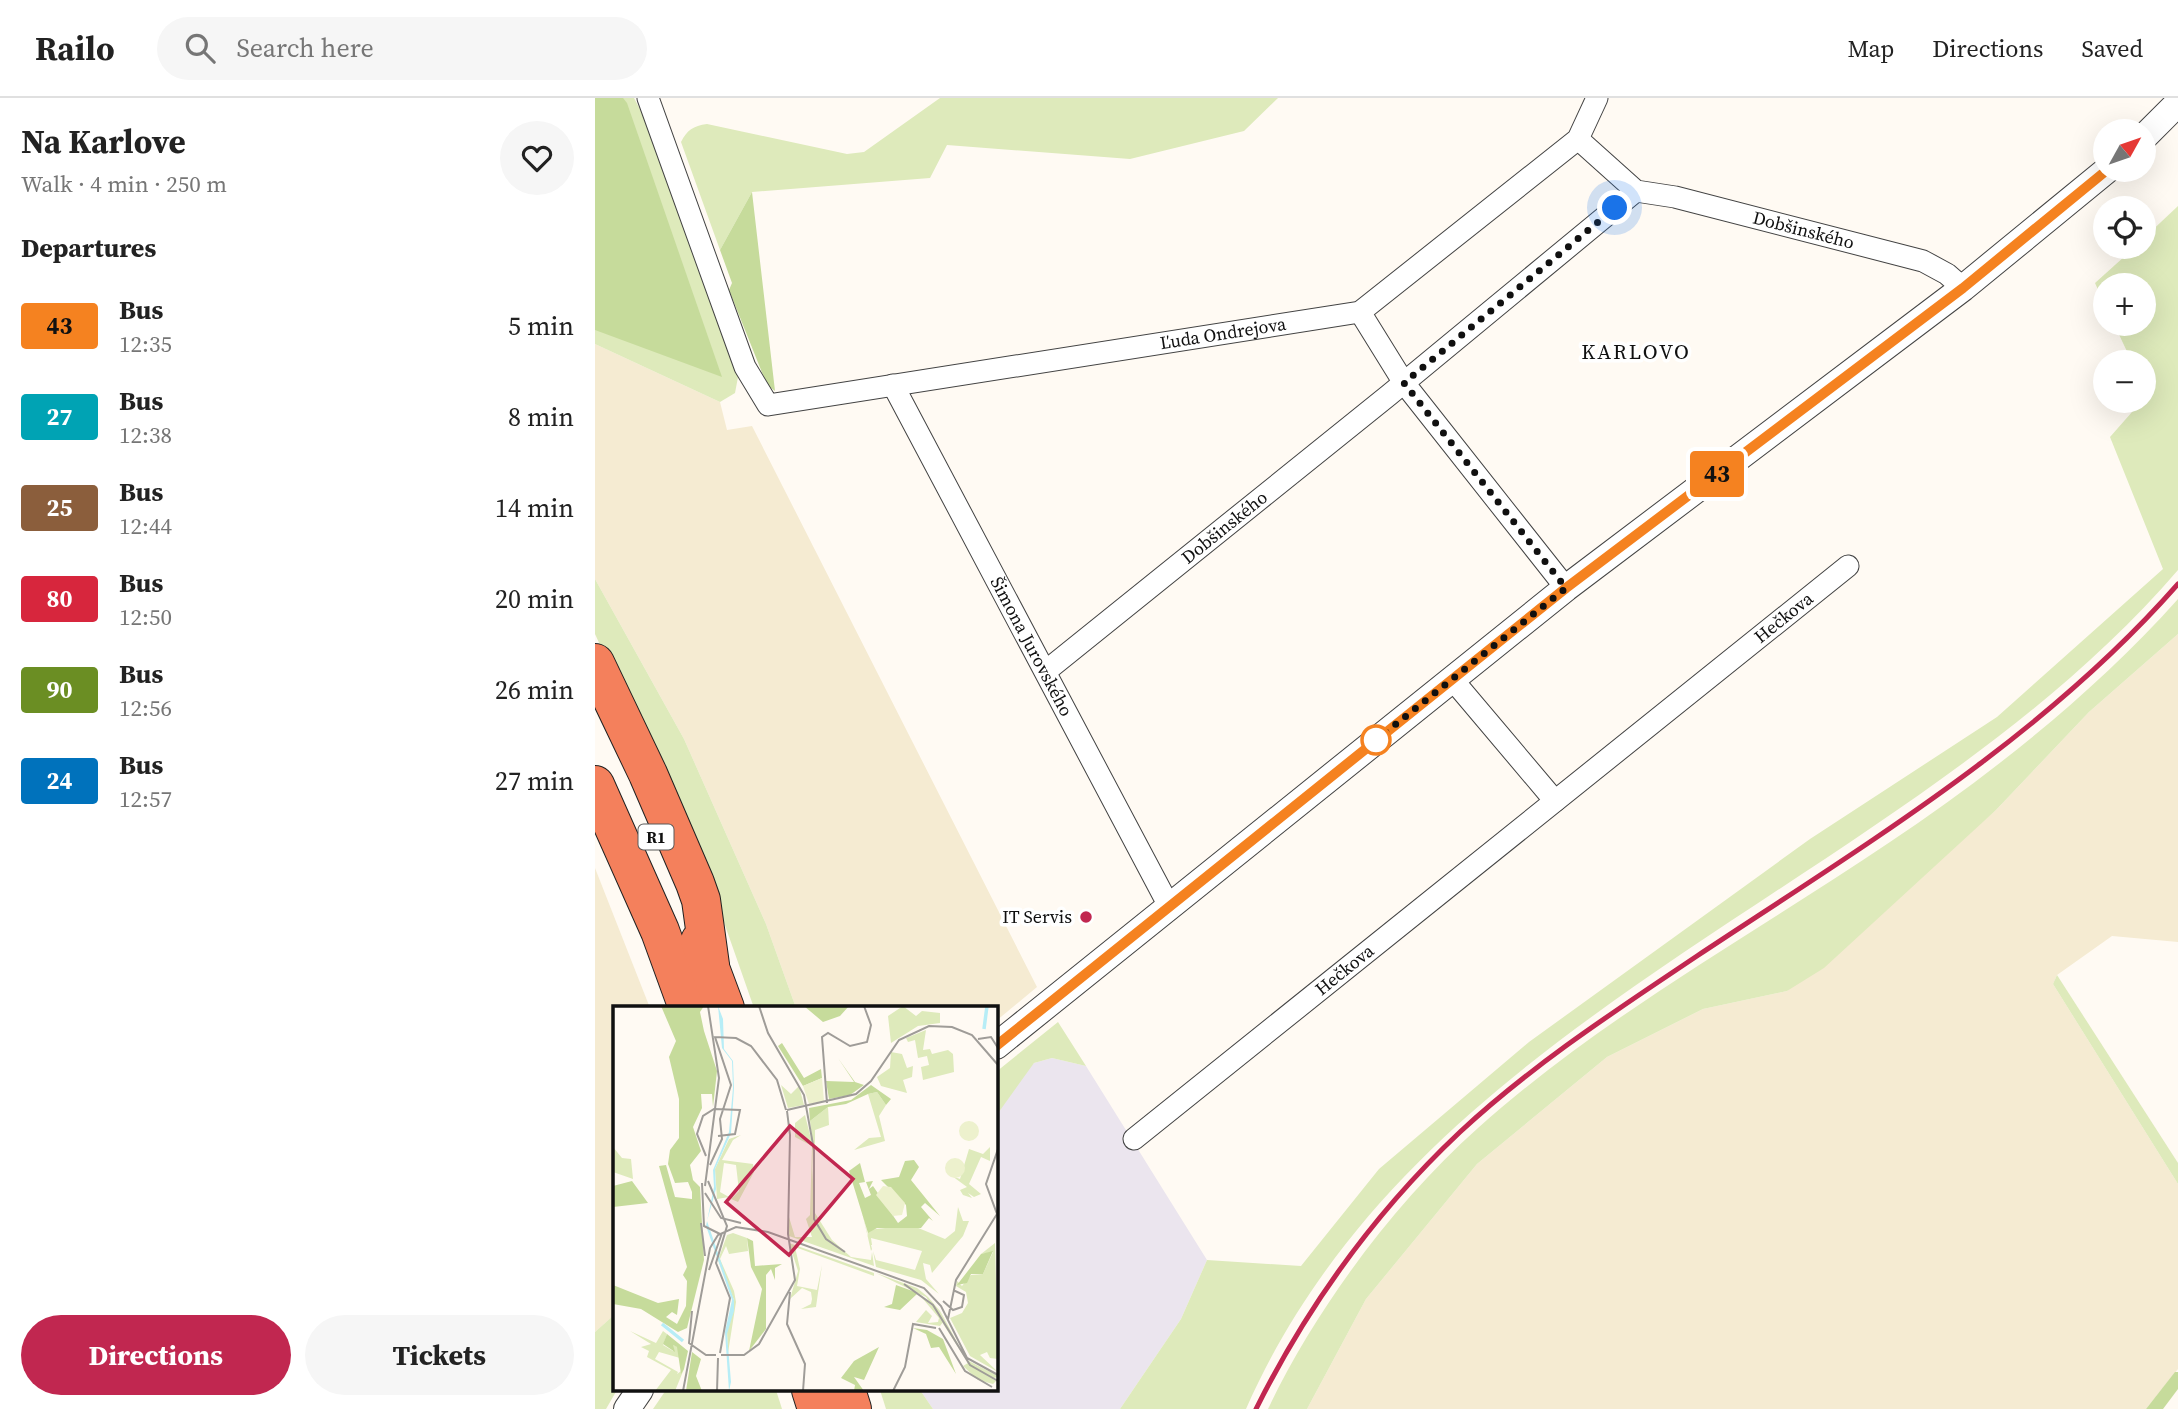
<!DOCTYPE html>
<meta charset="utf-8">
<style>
:root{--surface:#fff;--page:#f6f6f6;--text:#222;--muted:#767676;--line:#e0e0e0;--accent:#c12750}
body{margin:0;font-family:"Source Serif 4",serif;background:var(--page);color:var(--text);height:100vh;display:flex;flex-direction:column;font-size:26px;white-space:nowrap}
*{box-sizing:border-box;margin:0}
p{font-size:23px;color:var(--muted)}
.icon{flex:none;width:38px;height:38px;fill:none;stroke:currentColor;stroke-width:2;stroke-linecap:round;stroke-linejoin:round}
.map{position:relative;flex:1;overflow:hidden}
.details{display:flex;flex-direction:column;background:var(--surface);width:595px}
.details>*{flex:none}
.badge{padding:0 14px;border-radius:5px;font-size:24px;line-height:46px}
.needle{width:46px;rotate:50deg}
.tools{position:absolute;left:1498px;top:21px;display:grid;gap:14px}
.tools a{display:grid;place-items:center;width:63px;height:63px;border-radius:50%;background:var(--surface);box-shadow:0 7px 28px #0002;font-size:35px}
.you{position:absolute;width:35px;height:35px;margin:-18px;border:5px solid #fff;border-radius:50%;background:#1a73e8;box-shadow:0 0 0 10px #1a73e833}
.map>.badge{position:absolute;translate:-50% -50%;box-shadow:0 0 0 4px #fff}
h2{padding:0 21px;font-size:26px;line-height:63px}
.round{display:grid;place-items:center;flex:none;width:74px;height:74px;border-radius:37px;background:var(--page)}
.head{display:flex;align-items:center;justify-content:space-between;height:119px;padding:0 21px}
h1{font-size:33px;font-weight:700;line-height:52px}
.button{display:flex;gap:14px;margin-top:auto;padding:14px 21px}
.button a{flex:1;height:80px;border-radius:42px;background:var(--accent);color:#fff;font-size:28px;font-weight:700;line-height:80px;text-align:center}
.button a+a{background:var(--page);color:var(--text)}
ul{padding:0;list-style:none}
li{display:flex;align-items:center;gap:21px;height:91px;padding:0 21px}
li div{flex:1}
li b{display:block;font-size:26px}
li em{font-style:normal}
li .badge{min-width:77px;font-weight:700;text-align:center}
header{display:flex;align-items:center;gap:42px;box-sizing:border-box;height:98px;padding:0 35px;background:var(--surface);border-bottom:2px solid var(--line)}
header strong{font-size:33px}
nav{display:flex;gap:38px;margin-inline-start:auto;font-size:24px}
.search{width:490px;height:63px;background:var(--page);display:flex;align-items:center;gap:18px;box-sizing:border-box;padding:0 24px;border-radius:38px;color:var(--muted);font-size:26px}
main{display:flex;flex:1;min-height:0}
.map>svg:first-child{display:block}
.industrial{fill:#ebe5ee}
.farmland{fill:#f5ebd2}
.green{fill:#deeabb}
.forest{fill:#c6db9b}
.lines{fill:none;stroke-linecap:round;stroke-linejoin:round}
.minor-casing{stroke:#434343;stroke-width:23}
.tertiary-casing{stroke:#434343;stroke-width:28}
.motorway-casing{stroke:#212121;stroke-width:40}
.minor{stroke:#fff;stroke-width:21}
.tertiary{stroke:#fff;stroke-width:26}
.motorway{stroke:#f4805c;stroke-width:38}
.rail{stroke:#c12750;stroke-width:5}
.line-casing{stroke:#fff;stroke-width:16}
.line{stroke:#f58220;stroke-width:10}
.walk{stroke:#101010;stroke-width:7;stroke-dasharray:0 12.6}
.stop-dot{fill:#fff;stroke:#f58220;stroke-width:3.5}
.poi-dot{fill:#c12750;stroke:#fff;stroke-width:2.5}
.labels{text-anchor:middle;stroke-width:7;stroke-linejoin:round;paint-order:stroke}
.shield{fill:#fff;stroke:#585858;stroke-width:2}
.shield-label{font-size:16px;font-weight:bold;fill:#101010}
.street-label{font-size:18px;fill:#101010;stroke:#fff}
.poi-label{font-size:18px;fill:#101010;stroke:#fff;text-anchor:end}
.quarter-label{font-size:21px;letter-spacing:2px;fill:#101010;stroke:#fff}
.inset-river{fill:none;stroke:#b7edf6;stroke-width:3.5}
.inset-road{fill:none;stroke:#9f9c98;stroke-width:2}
.view{fill:#c12750;fill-opacity:0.15;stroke:#c12750;stroke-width:3.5}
.inset-edge{fill:none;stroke:#101010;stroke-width:3.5}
</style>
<header>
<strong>Railo</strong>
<div class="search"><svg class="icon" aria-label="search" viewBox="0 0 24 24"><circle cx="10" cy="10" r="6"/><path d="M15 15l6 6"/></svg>Search here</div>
<nav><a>Map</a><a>Directions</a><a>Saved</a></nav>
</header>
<main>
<section class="details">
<div class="head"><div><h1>Na Karlove</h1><p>Walk · 4 min · 250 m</p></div><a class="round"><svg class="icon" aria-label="heart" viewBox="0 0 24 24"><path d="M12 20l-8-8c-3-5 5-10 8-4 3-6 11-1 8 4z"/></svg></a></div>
<h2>Departures</h2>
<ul>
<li><span class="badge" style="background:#f58220;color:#111">43</span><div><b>Bus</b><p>12:35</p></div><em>5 min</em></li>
<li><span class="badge" style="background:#00a3b4;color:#fff">27</span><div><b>Bus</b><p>12:38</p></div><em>8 min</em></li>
<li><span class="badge" style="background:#8b5e3c;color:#fff">25</span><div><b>Bus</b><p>12:44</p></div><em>14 min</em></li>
<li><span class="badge" style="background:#d7263d;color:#fff">80</span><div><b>Bus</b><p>12:50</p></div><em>20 min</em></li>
<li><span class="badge" style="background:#6b8e23;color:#fff">90</span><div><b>Bus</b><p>12:56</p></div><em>26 min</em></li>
<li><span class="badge" style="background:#0072bc;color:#fff">24</span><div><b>Bus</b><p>12:57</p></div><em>27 min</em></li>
</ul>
<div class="button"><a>Directions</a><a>Tickets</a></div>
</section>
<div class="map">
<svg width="1583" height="1311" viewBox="0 0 1583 1311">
<rect width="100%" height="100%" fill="#fffaf3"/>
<!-- industrial -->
<path class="industrial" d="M457,960L491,968L612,1162L586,1221L525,1311H338L325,1292H401V1018L430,974L439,965Z"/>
<!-- farmland -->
<g class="farmland">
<path d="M0,246L125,304L132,332L157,328L442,889L401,923V910H201L171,826L89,641L0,481Z"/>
<path d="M1583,536V844L1517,838L1462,877L1458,886L1583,1086V1271L1551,1311H712L771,1201L882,1066L1012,959L1108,911L1192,893L1401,712L1494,614Z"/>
<path d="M0,770L55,910H19V1217L0,1234Z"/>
</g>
<!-- green -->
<g class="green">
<path d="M0,0H39L47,15L143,279L140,295L125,304L0,246Z"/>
<path d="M345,0H683L649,33L535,61L352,47L335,80L157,94L125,152L86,44C92,32 98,28 112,26L252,56L269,54Z"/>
<path d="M1583,108V472C1309,790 828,909 651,1311H525L586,1221L612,1162L706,1168L784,1071L934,944L1215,741L1402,619L1568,471L1515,339L1552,297L1549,264H1537L1519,226H1549V187H1510V207L1500,185L1540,149H1549V140Z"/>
<path d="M0,481L89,641L171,826L201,910H159L118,793L0,536Z"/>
<path d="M1583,501V536L1494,614L1401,712L1229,870L1192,893L1108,911L1012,959L882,1066L771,1201L712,1311H673C721,1210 800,1104 883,1030C1008,918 1156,838 1295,744C1398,675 1500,594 1583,501Z"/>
<path d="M1462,877L1583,1065V1086L1458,886Z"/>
<path d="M463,924L491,968L457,960L439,965L401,1018V974Z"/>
<path d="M19,1217V1292H22L11,1311H0V1234Z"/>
<path d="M71,1292H181L187,1311H58Z"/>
<path d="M285,1292H325L338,1311H291Z"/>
</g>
<!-- forest -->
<g class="forest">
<path d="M0,0H28L32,5L127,279L0,232Z"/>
<path d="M157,94L180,293L172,287L134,192L137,185L125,152Z"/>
<path d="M1580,1274H1583V1291L1568,1311H1551Z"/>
</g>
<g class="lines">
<defs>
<g id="minor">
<path id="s1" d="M53,0L150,269L173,307L765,214L983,41L1002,0"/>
<path id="s2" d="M983,41L1041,93L1080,99L1328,163L1352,176L1368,190"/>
<path d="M765,214L809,285L971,490"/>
<path id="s3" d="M298,287L574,808"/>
<path id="s4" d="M451,573L794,297L1041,93"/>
<path d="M857,581L960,703"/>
<path id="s5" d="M539,1041L1253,468"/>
</g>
<g id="tertiary">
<path d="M1549,39L1583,5"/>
<path d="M401,948L971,490L1368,190L1512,72"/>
<path d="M32,1311L45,1292"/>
</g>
<g id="motorway">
<path d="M0,565L53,676L100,785L106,802L115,867"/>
<path d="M0,687L65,833L93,910"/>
<path d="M105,843L130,910"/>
<path d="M216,1292L222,1311"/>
<path d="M251,1292L257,1311"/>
</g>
</defs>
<!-- minor casing -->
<use href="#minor" class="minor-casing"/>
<!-- tertiary casing -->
<use href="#tertiary" class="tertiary-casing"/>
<!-- motorway casing -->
<use href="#motorway" class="motorway-casing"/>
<!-- minor -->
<use href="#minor" class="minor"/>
<!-- tertiary -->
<use href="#tertiary" class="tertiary"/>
<!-- motorway -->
<use href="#motorway" class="motorway"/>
<!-- rail -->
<path class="rail" d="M661,1311C713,1207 780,1114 865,1034C937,967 1020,913 1102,858C1271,746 1448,640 1583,486"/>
</g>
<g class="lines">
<defs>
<path id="line" d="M401,948L971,490L1368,190L1512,72"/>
</defs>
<!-- line casing -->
<use href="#line" class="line-casing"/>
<!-- line -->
<use href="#line" class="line"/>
<!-- walk -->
<path class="walk" d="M781,642L971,490L809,285L1020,110"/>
</g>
<!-- markers -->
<circle class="stop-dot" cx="781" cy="642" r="14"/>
<circle class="poi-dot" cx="491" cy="819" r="7"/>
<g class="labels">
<!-- shield labels -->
<rect class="shield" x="43.5" y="726.5" width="35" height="25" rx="5"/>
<g class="shield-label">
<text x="61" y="745">R1</text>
</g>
<!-- street labels -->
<g class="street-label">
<text dy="6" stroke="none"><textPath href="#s2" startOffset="250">Dobšinského</textPath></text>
<text dy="6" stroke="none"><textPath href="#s1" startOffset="791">Ľuda Ondrejova</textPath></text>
<text dy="6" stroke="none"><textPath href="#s4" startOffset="229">Dobšinského</textPath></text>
<text dy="6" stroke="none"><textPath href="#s5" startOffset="833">Hečkova</textPath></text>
<text dy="6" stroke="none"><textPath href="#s3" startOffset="296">Šimona Jurovského</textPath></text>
<text dy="6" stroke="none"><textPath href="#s5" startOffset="270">Hečkova</textPath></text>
</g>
<!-- poi labels -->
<g class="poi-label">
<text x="477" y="825">IT Servis</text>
</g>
<!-- quarter labels -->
<g class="quarter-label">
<text x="1041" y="261">KARLOVO</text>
</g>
</g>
<!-- overview -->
<g transform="translate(18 908)">
<rect width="385" height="385" fill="#fffaf3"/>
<path d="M290,0L303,10L309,5L327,7V17L305,20L278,37L275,10ZM313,24L310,44L317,43L319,48L335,44L340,48L341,66L310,74L308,61L316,59L314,50L305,52L302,34L295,36L293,32ZM278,46L289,48L294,62L300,60L299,71L290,74L294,87L268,80L264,71L277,62ZM168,79L178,88L186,80L191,99L175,102ZM264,86L273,99L266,110L272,135L241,144L256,132L268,131L255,88ZM215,101L216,119L202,124V207L219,234L238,251L258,254L259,246L261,260L176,230V211L182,231H199L193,213L197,209L199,140L182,131V117L192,109L200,141L199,176L201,148L197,115ZM128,129L120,134L109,154L140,158L141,166L125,196L118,193L126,185L123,159L111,157L107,186L116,191L104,193L102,163L116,133ZM0,141L9,152L18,153L20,173L0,166ZM377,141V155L368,151L356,178L368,188L361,191L355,187L359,192L350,189L347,184L354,181L339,170L347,173L356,143L370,148ZM247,197L255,230V224L298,219L332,233L342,225L345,201L350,215H356L350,230L319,267L317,259L310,257L313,273L326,288L308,274L263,261L260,245L263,254L302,264L309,245L258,232L259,239H258L259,243L258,245ZM120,227L134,232L135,245L116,248L113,240L107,253L121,285L123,296L115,347L114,325L121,294L105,254L114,229ZM176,237L261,267V270L182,241L187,263L184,280L204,284L209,259L203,301L188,303L198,298L199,293L198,286L189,282L177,293L185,265ZM382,237L385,353L377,352L374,346L367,349L385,366L357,350L337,312L349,307L355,297L353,286L343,280L344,275L349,280L358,269L370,268L380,246L368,248ZM263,267L304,282L315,291L327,305L354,354L385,370L380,373L356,359L383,375L380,378L365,374L350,360L355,357L313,291ZM305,287L322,303L330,316L327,320L303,316L313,304L319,310L315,317L325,316L326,312ZM17,325L43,337L50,325L54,328L50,339L60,345V339L65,341L67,352L46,346L42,353L65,366L64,368L71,363L62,385H42L58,364L34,351L36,345L28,341L38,338Z" fill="#deeabb"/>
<path d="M48,0H91L87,6L91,25L104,65L100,101L99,88H88L89,102L80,121L88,145L77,159L80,174L87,181L91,254L74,322L65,326L28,303L0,298V279L45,297L66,293L64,309L59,306L53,311L64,318L73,300L74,275L70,269L74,261L46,160L53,159L62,191L79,193V186L75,176L62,177L55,158L57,144L66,132V93L56,51L63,35ZM191,0L210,1L236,0L227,10L210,16ZM169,37L191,72L208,63L209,72L190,80L165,40ZM225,52L242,76L251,79L237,89L216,93L213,75L241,76ZM258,79L278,93L273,99L264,86L255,88L233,98L215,101L197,115L196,102L238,94ZM301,154L306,161L298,174L327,210L312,197L308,201L320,215L316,212L308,222H264L255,227L236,165L247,157L252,176L246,177L252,192L258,189L253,176L260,175L256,183L260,180L285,217L294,210L293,199L268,174L286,171L292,155ZM19,175L35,197L0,201V180ZM134,232L140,235L142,260L169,258L162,262V274L158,263L153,269V323L136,345L149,283L138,261ZM380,245L370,268H358L354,277L344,279L368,248ZM283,279L305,287L287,304L271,301L279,298ZM300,322L314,324L330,333L343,368L326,341L318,342L313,328ZM54,328L75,345L71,363L68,368L64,341L60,339L62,346L50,338ZM266,341L251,374L241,371L251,385H241L242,379L228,372L241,355ZM79,346L88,353L83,370L89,385H73Z" fill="#c6db9b"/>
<path d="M209,72L211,95L196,98L190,80ZM346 125a10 10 0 1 1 20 0a10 10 0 1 1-20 0ZM332 162a10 10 0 1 1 20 0a10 10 0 1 1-20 0ZM270,180L278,181L292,197L289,209L280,210L263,189Z" fill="#edf1cd"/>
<path d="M105,0L110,13L111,43L120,55L121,82L118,127L102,163L103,183L94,215L121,294V305L114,328L118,376L116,385L112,326L119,294L93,220L101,181L100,164L116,126L120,82L119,55L109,42Z" fill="#b7edf6"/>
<path class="inset-river" d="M371,23L374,0M49,318L70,335"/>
<path class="inset-road" d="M146,0L155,27L191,89L201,144V213L213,233L232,246M365,33L378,31L385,42M214,97L209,31L215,27L237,40L254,36L258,19L251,0M174,104L243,88L258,75L286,34L316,20L339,21L359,29L385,59M93,150L84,128L90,110L101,103L127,104L122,128L105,130M97,159L109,133L107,113L118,79L102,31L123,32L138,40L164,74L173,104M95,175L114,220L103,257L117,292L107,347M89,177L91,220L109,229M92,180L106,72L95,0M92,187L108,212L128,217M88,217L92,250M96,264L109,227M291,278L320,299L357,359L385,375M177,286L174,318L192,358L190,385M330,295L340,304L349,301L351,289L340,284M79,305L76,337L93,349H103M335,313L343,274L384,208L373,178L385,143M326,322L352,365L379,381M108,349H131L146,338L182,274L175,228L177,129L174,105M70,385L97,242L105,229L123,221L155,226L311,282L328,300L354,352L385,369M104,385L105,352M280,385L292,361L300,318L323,322"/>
<path class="view" d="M177,120L240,173L176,249L113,196Z"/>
<rect width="385" height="385" class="inset-edge"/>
</g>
</svg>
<div class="tools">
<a><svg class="needle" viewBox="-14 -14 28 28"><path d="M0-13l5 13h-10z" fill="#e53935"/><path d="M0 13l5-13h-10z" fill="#767676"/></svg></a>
<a><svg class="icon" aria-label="locate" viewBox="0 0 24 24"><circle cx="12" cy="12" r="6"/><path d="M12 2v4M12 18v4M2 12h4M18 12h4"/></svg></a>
<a>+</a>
<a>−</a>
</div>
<div class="you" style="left:1020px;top:110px"></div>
<b class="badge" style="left:1122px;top:376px;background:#f58220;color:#111">43</b>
</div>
</main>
